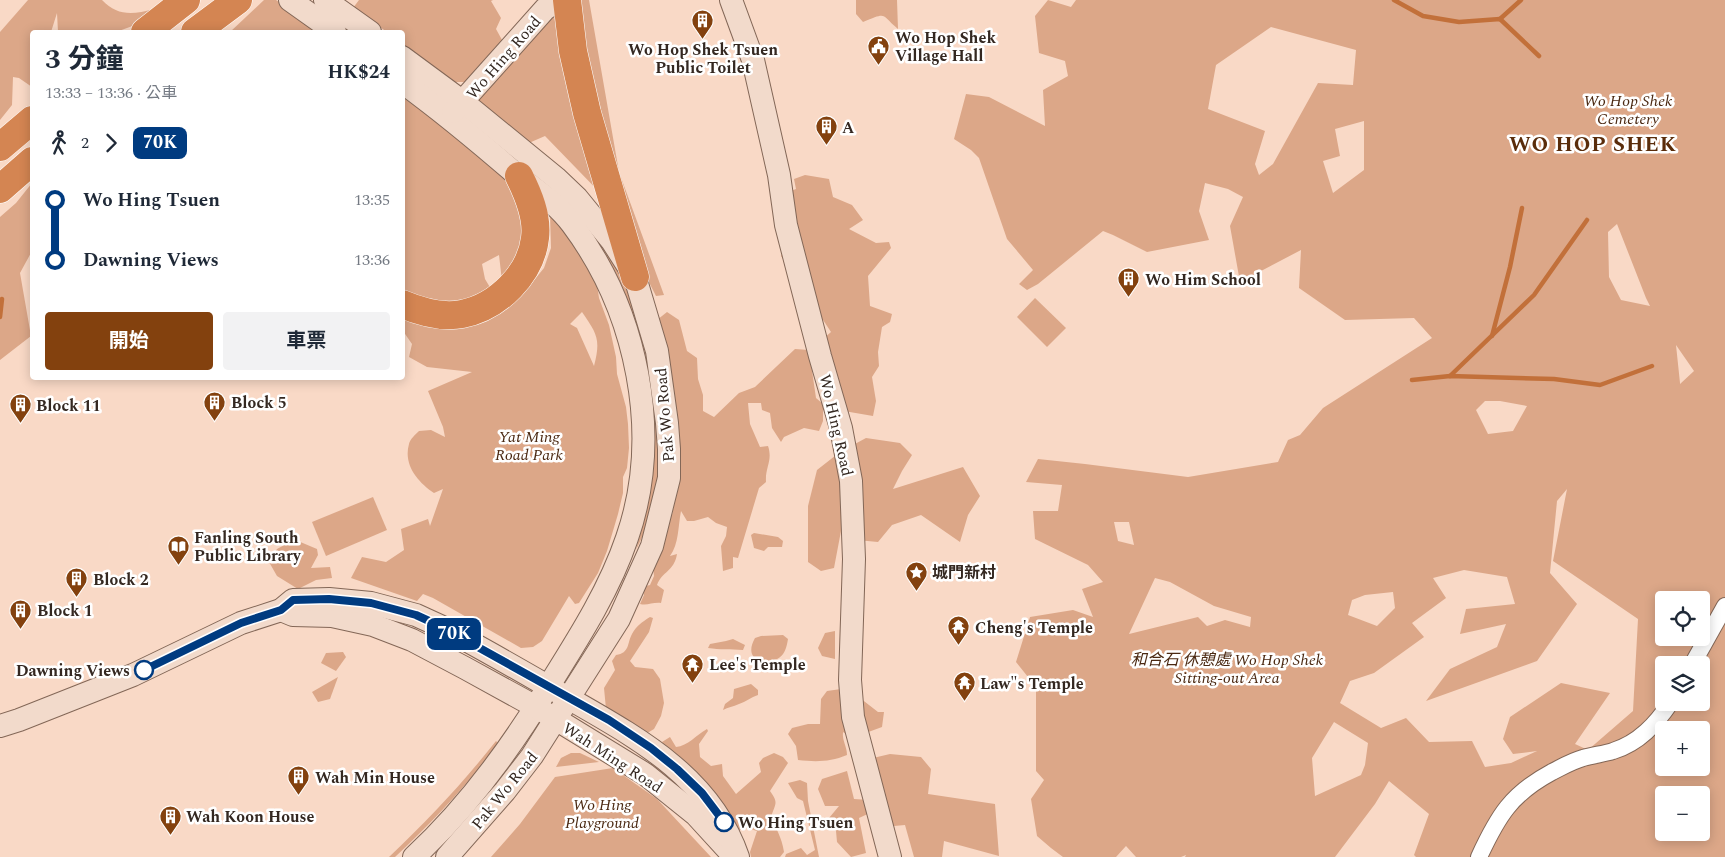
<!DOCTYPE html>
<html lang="zh-TW">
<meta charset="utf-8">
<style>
:root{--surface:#fff;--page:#f2f2f3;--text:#1f2937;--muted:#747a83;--accent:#83410e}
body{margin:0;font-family:Spectral,"Noto Sans TC",serif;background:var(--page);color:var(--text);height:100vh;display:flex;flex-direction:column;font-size:19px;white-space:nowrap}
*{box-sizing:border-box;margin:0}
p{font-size:16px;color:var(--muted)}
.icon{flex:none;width:28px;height:28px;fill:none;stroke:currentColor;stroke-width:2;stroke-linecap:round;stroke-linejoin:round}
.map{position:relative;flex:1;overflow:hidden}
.details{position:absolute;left:30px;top:30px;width:375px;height:350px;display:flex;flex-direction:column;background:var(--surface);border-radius:5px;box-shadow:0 2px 12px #0003}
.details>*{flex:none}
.badge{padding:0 10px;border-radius:8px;font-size:18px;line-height:32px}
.fabs{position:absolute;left:1655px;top:591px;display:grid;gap:10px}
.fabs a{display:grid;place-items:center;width:55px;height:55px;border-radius:5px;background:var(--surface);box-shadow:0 2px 12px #0003;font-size:25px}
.map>.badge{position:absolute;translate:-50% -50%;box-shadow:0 0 0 2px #fff}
.legs{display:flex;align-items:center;gap:8px;height:55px;padding:0 15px;font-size:16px}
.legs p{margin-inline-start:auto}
.summary{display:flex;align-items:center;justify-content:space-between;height:85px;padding:0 15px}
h1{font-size:28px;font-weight:700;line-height:38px}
.primary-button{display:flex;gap:10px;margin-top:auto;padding:10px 15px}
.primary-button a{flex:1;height:58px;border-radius:5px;background:var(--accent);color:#fff;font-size:20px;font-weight:700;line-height:58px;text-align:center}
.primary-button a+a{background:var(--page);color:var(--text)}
ul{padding:0 15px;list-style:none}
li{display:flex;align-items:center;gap:18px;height:60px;font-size:19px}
li i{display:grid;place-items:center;width:8px;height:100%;margin:0 6px;background:currentColor}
li i::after{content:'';width:12px;height:12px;margin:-6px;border:4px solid;border-radius:50%;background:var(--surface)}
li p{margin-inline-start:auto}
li:first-child i{background:linear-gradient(#0000 50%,currentColor 0)}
li:last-child i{background:linear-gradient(currentColor 50%,#0000 0)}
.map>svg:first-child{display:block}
.green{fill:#dca788;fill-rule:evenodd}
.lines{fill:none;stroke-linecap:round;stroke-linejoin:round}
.stream{stroke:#c2703a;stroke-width:4.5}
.street-casing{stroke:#836757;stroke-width:18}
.secondary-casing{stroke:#836757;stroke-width:24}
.highway-casing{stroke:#fff;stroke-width:29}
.street{stroke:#fff;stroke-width:16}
.secondary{stroke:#f2dacb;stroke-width:22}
.highway{stroke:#d48552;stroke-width:28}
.line-1-casing{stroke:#fff;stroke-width:11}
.line-1{stroke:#003b80;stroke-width:8}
.stop-1-dot{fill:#fff;stroke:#003b80;stroke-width:2.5}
.labels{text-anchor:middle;stroke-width:5;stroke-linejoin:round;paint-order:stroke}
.poi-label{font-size:16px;font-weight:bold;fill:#342821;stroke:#fff;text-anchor:start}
.street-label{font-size:16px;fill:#342821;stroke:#fff}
.park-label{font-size:16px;font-style:italic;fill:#4b2912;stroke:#fff}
.stop-label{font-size:16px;font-weight:bold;fill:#342821;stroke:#fff;text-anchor:end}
.district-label{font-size:21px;font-weight:bold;letter-spacing:1px;fill:#5a2c0a;stroke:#fff}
</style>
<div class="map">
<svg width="1725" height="857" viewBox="0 0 1725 857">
<rect width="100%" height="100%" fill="#f9d9c6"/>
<!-- green -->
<g class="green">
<path d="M28,0H102C117,16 133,15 153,9L138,24L116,32H58L57,13L51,32H32V87L19,78L13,77L12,105L0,120V32Z"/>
<path d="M264,0H276L321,32H230Z"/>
<path d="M359,0H493L491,1L501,18L496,29L507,49L571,0H589L619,172L664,295L656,296L608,201L545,136L492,159L474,82H454L403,44L402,32H387L353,8Z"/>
<path d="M856,0H897L898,29C880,14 888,12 863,22L856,14Z"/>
<path d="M1048,0L1071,7L1076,0H1725V857H1416L1414,855L1429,814L1389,781L1375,804L1335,857H1185L1186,855L1181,857H1136L1126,846L1116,857H1063L1051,848L1037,836L1031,799L1044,780L1036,771V687L1016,662L1030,617L1073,610L1093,617L1082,589L1103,582L1088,565L1035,539L1033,511H1058L1062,485L1026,482L1038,459L1085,464L1188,477L1278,462L1288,440L1300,435L1323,408L1432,338L1414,318L1345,320L1299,288L1301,250L1240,282L1230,226L1243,197L1228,189L1205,183L1199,211L1209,240L1147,252L1113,235L1103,231L1038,284L1027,290L1019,284L1033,270L1007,239L979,158L971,150L954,139L966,94L989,97L1045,126L1043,90L1068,76L1065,61L1039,53L1035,16ZM1271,27L1356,50L1353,85L1318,83L1273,164L1259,175L1255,164L1265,131L1208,109L1216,65ZM1364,121V170L1333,193L1323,161L1340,156L1335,129ZM1617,224L1646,298L1650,306L1621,300L1609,277L1608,232ZM1676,345L1694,371L1680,384V383ZM1485,401H1500L1527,406L1513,431L1488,434L1476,410ZM1567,489L1553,561L1638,619L1633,711L1588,750L1575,744L1610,693L1561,683L1510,717L1503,739L1513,754L1537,751L1511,763L1485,767L1472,741L1429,742L1406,718L1381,728L1340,703L1350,681L1374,673L1424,637L1412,623L1446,598L1433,578L1464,570L1507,577L1515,604L1466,609L1460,634L1506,624L1497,647L1450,669L1426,701L1537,661L1577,604L1550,573L1557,501ZM1114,522H1129L1134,545L1118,541ZM1155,578L1170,582L1214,606L1251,617L1250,627L1225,620L1207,626L1198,617L1129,634ZM1393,592L1395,608L1377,626L1348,615L1352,600L1365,595ZM1664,600H1701V638H1664ZM1664,665H1701V702H1664ZM1334,722L1368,743L1365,765L1361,775L1315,796L1312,758ZM1664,730H1701V768H1664ZM1664,795H1701V832H1664Z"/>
<path d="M402,97L479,150L496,168L507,182L518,205L523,223L519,257L502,281L499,255L482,264L485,279L491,289C453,307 441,304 403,291Z"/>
<path d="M805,175L829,179L833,197L852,205L863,220L849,229L876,243L889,242L891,248L868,276L870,306L892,314L890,322L882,327L878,352L879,366L872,377L876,401L873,416L844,411L823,339L831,332L781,256L792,234L774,197L796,189L794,179Z"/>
<path d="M32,183V251L20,273L31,336L0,360V217L16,203Z"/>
<path d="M578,209L657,320L667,312L679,320L687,351L697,358L698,379L703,395V411L714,417L739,393L755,387L795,349L809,350L816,398L823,404V421L819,431L804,428L784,437L781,442L772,428L770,413L762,410L761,403H748L750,424L760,447L768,446C773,461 765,467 766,482L759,488L738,558L733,557V568L723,571L721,546L726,536L727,527L716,523L708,517L694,521H687L681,511C678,526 679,544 670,556L677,554C674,572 662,571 657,585L664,590L661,603C653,602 647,606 640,604L644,595L642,587L650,585L654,576L653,566L660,556L658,550L661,538L666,535L667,521L672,515L676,495L655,510L636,550C647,510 656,469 655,427C655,417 656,409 650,401C654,392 652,384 650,375C640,315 606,262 578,209Z"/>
<path d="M550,213L595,272L599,298L609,325L616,357L617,374L626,407L628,424L629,448L627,468L623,477V493L618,514L607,551L598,573L579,603L575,604L569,596L542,641L533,647L521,648L433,598L423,594L417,601L351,578L362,557L386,562L404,550L401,529L428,519L430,526L443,489L434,493C418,482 403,465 409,444C410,439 415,435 419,431L431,430L445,437L443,427L428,391L472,372L427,367L409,357L412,344L403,331V312L490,315L526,290L544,268L551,248ZM582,312C597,334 601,339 594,366L577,328L570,324Z"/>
<path d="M1035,298L1066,328L1047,347L1017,317Z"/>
<path d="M866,438L900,443L912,455L902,471L893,489L963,467L980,496L968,515L960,542L921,515L892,525L878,542L857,540L841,531L834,568L821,571L808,562V506L817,470L840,452Z"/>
<path d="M373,497L387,530L326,556L312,522Z"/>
<path d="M754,533L778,537L783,541L782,547H768L764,551L754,548L751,535Z"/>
<path d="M298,541L317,549L318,555L311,568L330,567L332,578L316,580L298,589L277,576L269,562L277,549L288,543L291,545Z"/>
<path d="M650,617L653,618L649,632L630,661L635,667L653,669L660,679L664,703L661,716L654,729L644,735L606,709L604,688L615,670L612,661L616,655C630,653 627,643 632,634C636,626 642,622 650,617Z"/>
<path d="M835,631V659L822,656L818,648L825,633Z"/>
<path d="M783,635L788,639C785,658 780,658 763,665C751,657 748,651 755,638L761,636Z"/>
<path d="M733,639L745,645L743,650C730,649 720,650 708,648L710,644L726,641Z"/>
<path d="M343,652L346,657L336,671L321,663L326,653Z"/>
<path d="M338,677L330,699L318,702L312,692Z"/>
<path d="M751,684L758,690V695C751,697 746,702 739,704C733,707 728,707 723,710L725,704L733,698L734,689Z"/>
<path d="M841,689L860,698L878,712H884L882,727L852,738L843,732C842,741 847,746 847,755C830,762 816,762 798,760L796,746L788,734L792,728L808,724H820L821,699L827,691Z"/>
<path d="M707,729L708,731L699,744L700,757L711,766L722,764L723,776L736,794L761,772L759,763L763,758L774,753L783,757L788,763L770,791C778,802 776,803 772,814C775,829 782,837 784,852L780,857H751L750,852L757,831L747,828L737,831L689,773L676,786L651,765L657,746L667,752L662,742L670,737L676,747C688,746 696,735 707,729Z"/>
<path d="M496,741L499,744C467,784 433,822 395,857H389C427,821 463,783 496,741Z"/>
<path d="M571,753H580L599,762L556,767L561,758Z"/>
<path d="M890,754L921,757L931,769L928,794L995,804L999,856L944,841L942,857H914L905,825L894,826L872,812L859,818L866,853L851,857L837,842L836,831L829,818L839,806H825L818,789L822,779L847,771L854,799L869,800L873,758Z"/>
<path d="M613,768L657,799L711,857H491L520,824L555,777Z"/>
<path d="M800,780L807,783L808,801L819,857H785L786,854L801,848L807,855L815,850L803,801L797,798L788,783Z"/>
</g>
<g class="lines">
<!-- stream -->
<g class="stream">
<path d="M1394,0L1423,16L1459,22L1500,19L1539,56"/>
<path d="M1500,19L1521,0"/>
<path d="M0,317L2,299"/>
<path d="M1492,336L1510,267L1522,208"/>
<path d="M1450,376L1534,295L1587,220"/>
<path d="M1412,380L1450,376L1554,379L1600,385L1652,366"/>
</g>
<defs>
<g id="street">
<path d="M1692,665L1725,606"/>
<path d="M1479,857C1498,816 1511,794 1552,772C1562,767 1572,761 1583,758C1593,755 1604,754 1613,751C1639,743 1656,724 1671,702"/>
</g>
<g id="secondary">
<path d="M290,0L335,32"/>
<path d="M325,0L370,32"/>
<path d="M731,0L753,60L779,175L786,225L820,356L841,428L851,481L854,559L850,680L853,717L890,857"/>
<path d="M402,57L463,102L556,178L577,198L612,241L635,277L657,351L667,423L669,449V478L652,546L619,619L532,756L505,791L447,857"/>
<path d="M402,82C442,111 479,142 516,174C536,190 557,204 572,224C637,311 663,434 627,538C609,591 578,639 548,687C511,748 467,808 414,857"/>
<path d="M453,112L545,9L559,0"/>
<path d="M281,610L293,615L332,616L373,625L412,640L465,668L536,707L645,774L696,815L729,851"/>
<path d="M0,726L19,720L133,675L241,623L281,610L293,600L329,599L371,603L416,615L440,626C482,648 523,672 563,695C634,736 710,775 738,857"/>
</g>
<g id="highway">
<path d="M567,0L573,51L587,113L635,277"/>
<path d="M145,32L186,0"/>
<path d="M195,32L238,0"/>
<path d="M0,147L32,120"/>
<path d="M0,189L32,161"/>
<path d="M402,304C421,312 442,318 462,314C498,307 531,274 535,238C538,217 528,194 519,176"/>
</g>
</defs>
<!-- street casing -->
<use href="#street" class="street-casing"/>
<!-- secondary casing -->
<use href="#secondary" class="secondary-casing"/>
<!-- highway casing -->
<use href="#highway" class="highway-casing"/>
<!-- street -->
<use href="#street" class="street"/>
<!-- secondary -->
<use href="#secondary" class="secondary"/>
<!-- highway -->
<use href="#highway" class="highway"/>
</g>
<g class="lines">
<defs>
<path id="line-1" d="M144,670L241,623L281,610L293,600L329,599L371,603L416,615L440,626L609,720L651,748L677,769L702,793L724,822"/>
</defs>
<!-- line-1 casing -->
<use href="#line-1" class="line-1-casing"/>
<!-- line-1 -->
<use href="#line-1" class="line-1"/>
</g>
<!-- icons -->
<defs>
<symbol id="building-pin" viewBox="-11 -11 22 30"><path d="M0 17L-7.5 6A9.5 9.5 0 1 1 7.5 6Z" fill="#83410e" stroke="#fff"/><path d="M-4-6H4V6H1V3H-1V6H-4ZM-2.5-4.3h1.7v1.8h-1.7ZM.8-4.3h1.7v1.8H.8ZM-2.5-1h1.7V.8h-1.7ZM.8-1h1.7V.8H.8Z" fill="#fff"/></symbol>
<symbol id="civic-pin" viewBox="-11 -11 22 30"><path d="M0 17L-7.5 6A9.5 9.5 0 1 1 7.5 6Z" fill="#83410e" stroke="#fff"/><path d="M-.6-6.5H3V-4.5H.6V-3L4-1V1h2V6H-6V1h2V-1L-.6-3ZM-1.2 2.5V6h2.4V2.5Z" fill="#fff"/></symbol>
<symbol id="library-pin" viewBox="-11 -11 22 30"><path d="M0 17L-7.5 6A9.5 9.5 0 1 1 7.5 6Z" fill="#83410e" stroke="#fff"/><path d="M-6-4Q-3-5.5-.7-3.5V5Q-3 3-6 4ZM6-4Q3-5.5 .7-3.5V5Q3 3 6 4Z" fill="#fff"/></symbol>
<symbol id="sight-pin" viewBox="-11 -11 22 30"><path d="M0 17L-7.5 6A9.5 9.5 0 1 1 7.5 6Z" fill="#83410e" stroke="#fff"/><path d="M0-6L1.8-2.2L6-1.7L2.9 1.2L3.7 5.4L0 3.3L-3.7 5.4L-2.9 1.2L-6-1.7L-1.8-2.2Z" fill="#fff"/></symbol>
<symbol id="temple-pin" viewBox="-11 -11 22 30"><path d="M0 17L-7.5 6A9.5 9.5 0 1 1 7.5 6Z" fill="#83410e" stroke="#fff"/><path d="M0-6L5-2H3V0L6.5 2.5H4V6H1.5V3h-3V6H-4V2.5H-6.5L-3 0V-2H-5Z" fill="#fff"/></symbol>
</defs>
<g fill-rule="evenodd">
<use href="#building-pin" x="690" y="8" width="25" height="34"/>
<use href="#civic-pin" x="866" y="34" width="25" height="34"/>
<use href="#building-pin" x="814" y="114" width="25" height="34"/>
<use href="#building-pin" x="1116" y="266" width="25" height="34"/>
<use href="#building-pin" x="202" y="390" width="25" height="34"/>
<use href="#building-pin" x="8" y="392" width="25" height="34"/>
<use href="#library-pin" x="166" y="534" width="25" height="34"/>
<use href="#sight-pin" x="904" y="560" width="25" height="34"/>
<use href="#building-pin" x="64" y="566" width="25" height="34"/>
<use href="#building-pin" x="8" y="598" width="25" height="34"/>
<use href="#temple-pin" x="946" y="614" width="25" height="34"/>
<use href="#temple-pin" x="680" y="652" width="25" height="34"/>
<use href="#temple-pin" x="952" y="670" width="25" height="34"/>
<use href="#building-pin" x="286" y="764" width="25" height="34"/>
<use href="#building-pin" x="158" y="804" width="25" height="34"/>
</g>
<!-- markers -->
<g class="stop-1-dot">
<circle cx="144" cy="670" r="9"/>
<circle cx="724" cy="822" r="9"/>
</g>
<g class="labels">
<!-- poi labels -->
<g class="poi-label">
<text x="895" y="43">Wo Hop Shek<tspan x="895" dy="18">Village Hall</tspan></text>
<text x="703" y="55" text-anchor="middle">Wo Hop Shek Tsuen<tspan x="703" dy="18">Public Toilet</tspan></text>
<text x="842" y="133">A</text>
<text x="1145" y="285">Wo Him School</text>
<text x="231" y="408">Block 5</text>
<text x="36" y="411">Block 11</text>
<text x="194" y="543">Fanling South<tspan x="194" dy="18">Public Library</tspan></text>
<text x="932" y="578">城門新村</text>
<text x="93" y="585">Block 2</text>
<text x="37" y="616">Block 1</text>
<text x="975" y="633">Cheng's Temple</text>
<text x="709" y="670">Lee's Temple</text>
<text x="980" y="689">Law"s Temple</text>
<text x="315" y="783">Wah Min House</text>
<text x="186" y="822">Wah Koon House</text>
</g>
<!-- street labels -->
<g class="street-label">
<text transform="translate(503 57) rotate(-49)" y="6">Wo Hing Road</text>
<text transform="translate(664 415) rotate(-95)" y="6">Pak Wo Road</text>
<text transform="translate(837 425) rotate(77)" y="6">Wo Hing Road</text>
<text transform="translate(613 757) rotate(33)" y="6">Wah Ming Road</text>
<text transform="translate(504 790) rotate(-51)" y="6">Pak Wo Road</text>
</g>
<!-- park labels -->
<g class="park-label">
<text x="1628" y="106">Wo Hop Shek<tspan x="1628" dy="18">Cemetery</tspan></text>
<text x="529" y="442">Yat Ming<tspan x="529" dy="18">Road Park</tspan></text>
<text x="1227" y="665">和合石 休憩處 Wo Hop Shek<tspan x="1227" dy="18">Sitting-out Area</tspan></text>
<text x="602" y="810">Wo Hing<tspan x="602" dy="18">Playground</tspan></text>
</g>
<!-- stop labels -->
<g class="stop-label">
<text x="130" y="676">Dawning Views</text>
<text x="738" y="828" text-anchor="start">Wo Hing Tsuen</text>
</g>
<!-- district labels -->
<g class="district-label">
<text x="1593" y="151">WO HOP SHEK</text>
</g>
</g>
</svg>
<div class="fabs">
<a><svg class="icon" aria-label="locate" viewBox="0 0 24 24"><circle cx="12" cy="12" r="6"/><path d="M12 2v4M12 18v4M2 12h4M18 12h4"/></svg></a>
<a><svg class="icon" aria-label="layers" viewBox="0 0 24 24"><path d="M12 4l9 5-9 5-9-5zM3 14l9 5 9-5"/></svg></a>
<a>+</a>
<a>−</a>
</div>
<b class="badge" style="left:454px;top:634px;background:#003b80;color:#fff">70K</b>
<section class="details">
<div class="summary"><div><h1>3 分鐘</h1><p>13:33 – 13:36 · 公車</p></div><b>HK$24</b></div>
<div class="legs"><svg class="icon" aria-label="walk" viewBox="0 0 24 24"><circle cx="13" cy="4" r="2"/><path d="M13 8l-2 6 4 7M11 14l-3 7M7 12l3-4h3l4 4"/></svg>2<svg class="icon" aria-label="forward" viewBox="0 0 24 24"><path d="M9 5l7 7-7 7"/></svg><b class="badge" style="background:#003b80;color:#fff">70K</b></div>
<ul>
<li><i style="color:#003b80"></i><b>Wo Hing Tsuen</b><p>13:35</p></li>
<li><i style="color:#003b80"></i><b>Dawning Views</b><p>13:36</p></li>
</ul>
<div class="primary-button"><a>開始</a><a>車票</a></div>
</section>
</div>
